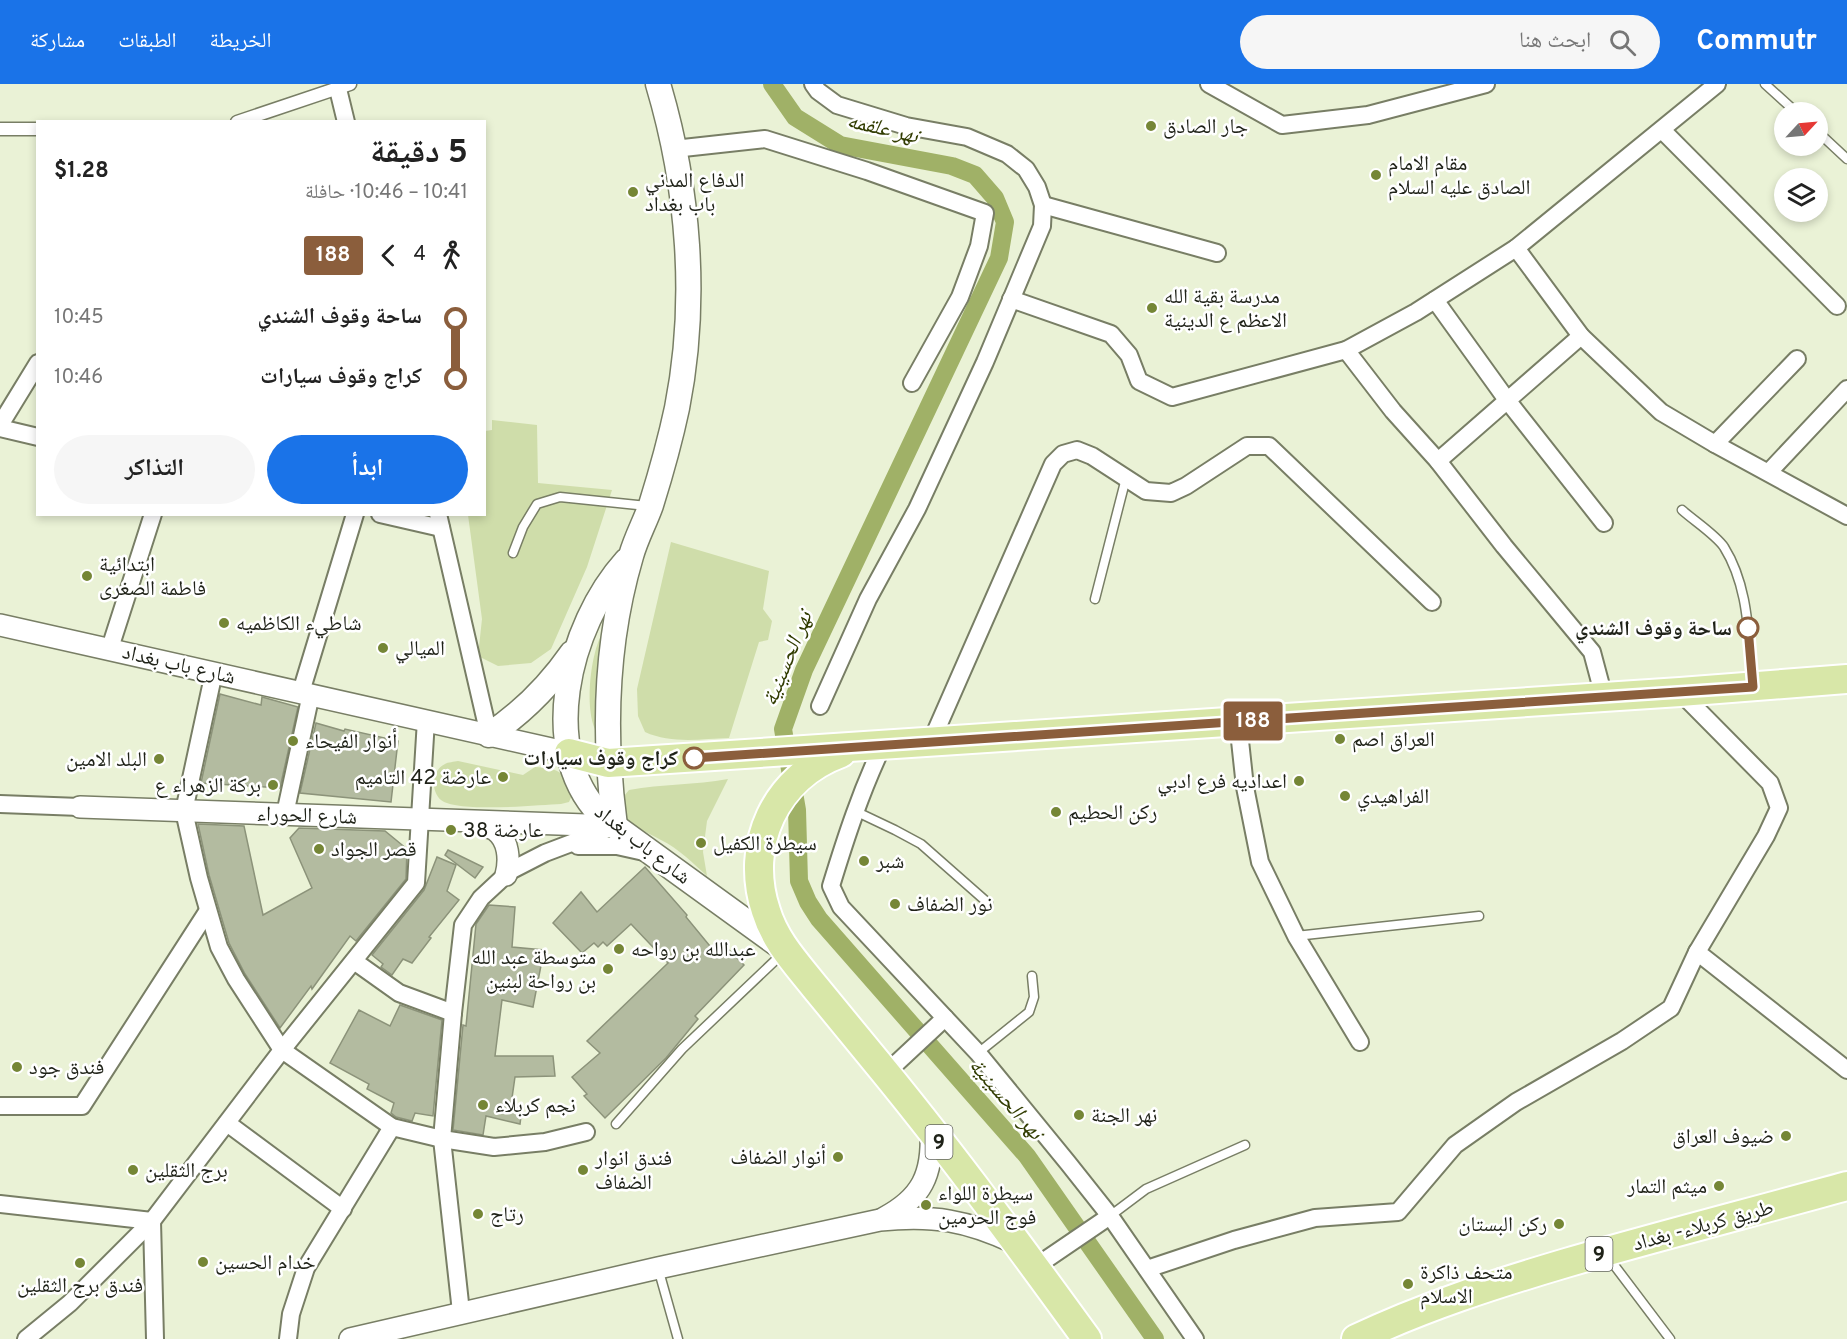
<!DOCTYPE html>
<html lang="ar">
<meta charset="utf-8">
<style>
:root{--surface:#fff;--page:#f6f6f6;--text:#222;--muted:#767676;--accent:#1a73e8}
body{margin:0;font-family:Overpass,"Noto Naskh Arabic",sans-serif;background:var(--page);color:var(--text);direction:rtl;height:100vh;display:flex;flex-direction:column;font-size:22px;white-space:nowrap}
*{box-sizing:border-box;margin:0}
p{font-size:20px;color:var(--muted)}
.icon{flex:none;width:33px;height:33px;fill:none;stroke:currentColor;stroke-width:2;stroke-linecap:round;stroke-linejoin:round}
.map{position:relative;flex:1;overflow:hidden;direction:ltr}
.side{position:absolute;left:36px;top:36px;width:450px;height:396px;display:flex;flex-direction:column;background:var(--surface);border-radius:0px;box-shadow:0 3px 9px #0003;direction:rtl}
.side>*{flex:none}
.badge{padding:0 12px;border-radius:4px;font-size:21px;line-height:39px}
.needle{width:39px;rotate:64deg}
.fabs{position:absolute;left:1774px;top:18px;display:grid;gap:12px}
.fabs a{display:grid;place-items:center;width:54px;height:54px;border-radius:50%;background:var(--surface);box-shadow:0 3px 9px #0003;font-size:30px}
.map>.badge{position:absolute;translate:-50% -50%;box-shadow:0 0 0 3px #fff}
.legs{display:flex;align-items:center;gap:9px;height:66px;padding:0 18px;font-size:20px}
.legs p{margin-inline-start:auto}
.head{display:flex;align-items:center;justify-content:space-between;height:102px;padding:0 18px}
h1{font-size:33px;font-weight:700;line-height:45px}
.primary-button{display:flex;gap:12px;margin-top:auto;padding:12px 18px}
.primary-button a{flex:1;height:69px;border-radius:36px;background:var(--accent);color:#fff;font-size:24px;font-weight:700;line-height:69px;text-align:center}
.primary-button a+a{background:var(--page);color:var(--text)}
ul{padding:0 18px;list-style:none}
li{display:flex;align-items:center;gap:21px;height:60px;font-size:22px}
li i{display:grid;place-items:center;width:9px;height:100%;margin:0 8px;background:currentColor}
li i::after{content:'';width:15px;height:15px;margin:-8px;border:4px solid;border-radius:50%;background:var(--surface)}
li p{margin-inline-start:auto}
li:first-child i{background:linear-gradient(#0000 50%,currentColor 0)}
li:last-child i{background:linear-gradient(currentColor 50%,#0000 0)}
header{display:flex;align-items:center;gap:36px;box-sizing:border-box;height:84px;padding:0 30px;background:var(--accent);color:#fff}
header strong{font-size:28px}
nav{display:flex;gap:33px;margin-inline-start:auto;font-size:21px}
.search{width:420px;height:54px;background:var(--page);display:flex;align-items:center;gap:15px;box-sizing:border-box;padding:0 21px;border-radius:33px;color:var(--muted);font-size:22px}
.map>svg:first-child{display:block}
.green{fill:#cfddaa}
.lines{fill:none;stroke-linecap:round;stroke-linejoin:round}
.canal{stroke:#a0b167;stroke-width:18}
.building{fill:#b3bba0;stroke:#8c937a;stroke-width:1.5}
.service-casing{stroke:#787e65;stroke-width:11}
.pedestrian-casing{stroke:#787e65;stroke-width:15}
.minor-casing{stroke:#787e65;stroke-width:20}
.tertiary-casing{stroke:#787e65;stroke-width:24}
.secondary-casing{stroke:#787e65;stroke-width:27}
.trunk-casing{stroke:#fff;stroke-width:32}
.service{stroke:#fff;stroke-width:8}
.pedestrian{stroke:#fff;stroke-width:12}
.minor{stroke:#fff;stroke-width:16}
.tertiary{stroke:#fff;stroke-width:21}
.secondary{stroke:#fff;stroke-width:24}
.trunk{stroke:#d8e7a8;stroke-width:28}
.line-1-casing{stroke:#fff;stroke-width:14}
.line-1{stroke:#8b5e3c;stroke-width:9}
.poi-dot{fill:#758636;stroke:#fff;stroke-width:2}
.stop-1-dot{fill:#fff;stroke:#8b5e3c;stroke-width:3}
.labels{text-anchor:middle;stroke-width:5;stroke-linejoin:round;paint-order:stroke}
.shield{fill:#fff;stroke:#62645d;stroke-width:1.5}
.shield-label{font-size:20px;font-weight:bold;fill:#1f2218}
.poi-label{font-size:21px;fill:#1f2218;stroke:#fff;text-anchor:start}
.stop-label{font-size:21px;font-weight:bold;fill:#1f2218;stroke:#fff;text-anchor:end}
.street-label{font-size:21px;fill:#1f2218;stroke:#fff}
.water-label{font-size:22px;font-style:italic;fill:#313c01;stroke:#fff}
</style>
<header>
<strong>Commutr</strong>
<div class="search"><svg class="icon" aria-label="search" viewBox="0 0 24 24"><circle cx="10" cy="10" r="6"/><path d="M15 15l6 6"/></svg>ابحث هنا</div>
<nav><a>الخريطة</a><a>الطبقات</a><a>مشاركة</a></nav>
</header>
<div class="map">
<svg width="1847" height="1255" viewBox="0 0 1847 1255">
<rect width="100%" height="100%" fill="#eaf2d6"/>
<!-- green -->
<g class="green">
<path d="M492,336L537,341L538,399L612,406L587,483L551,565L531,579L498,582L478,572L482,535L468,431L484,430L485,347L492,346Z"/>
<path d="M671,458L769,487L763,525L772,537L768,556L759,558L729,654C701,655 671,660 645,648L638,632L637,605Z"/>
<path d="M604,547L598,650C583,632 590,565 604,547Z"/>
<path d="M458,677L523,691L535,683C558,685 564,686 573,709L569,718L561,720C537,721 457,729 441,716C430,706 432,686 445,680C448,678 454,678 458,677Z"/>
<path d="M728,695L707,737L703,768L707,792C693,779 679,765 661,756C646,747 633,744 619,732L620,717L629,706C662,700 695,701 728,695Z"/>
</g>
<g class="lines">
<!-- canal -->
<path class="canal" d="M772,0L795,33L840,61L952,82L975,91L995,114L1005,138L999,174L804,586L783,645L797,726L799,797L808,818L819,835L1027,1072L1155,1255"/>
</g>
<!-- building -->
<g class="building">
<path d="M220,610L261,621L262,613L298,623L280,704L201,699Z"/>
<path d="M316,639L344,647L345,645L398,657L391,718L300,709Z"/>
<path d="M198,740L244,742L263,831L312,804L290,754L299,744L385,747L407,765L406,795L356,857L350,852L312,905L311,902L280,944L245,890L229,859L209,791Z"/>
<path d="M448,766L483,783L475,794L445,771Z"/>
<path d="M437,773L456,781L447,807L459,816L429,853L431,854L412,879L403,875L392,891L381,883L383,880L372,871L424,806Z"/>
<path d="M645,783L687,831L686,833L714,867L724,861L744,881L695,932L698,935L666,974L605,1034L584,1012L587,1010L572,993L600,969L587,957L668,879L631,840L607,862L603,858L598,863L594,859L582,869L553,839L581,808L597,828Z"/>
<path d="M489,821L515,823L512,863L544,866L533,923L502,916L495,972H553L555,992L515,993L511,1021L522,1024L520,1040L486,1032L483,1051L453,1046L463,941L466,942L476,840Z"/>
<path d="M400,921L442,936L433,1032L415,1029L412,1037L396,1033L391,1029L394,1019L367,1005L369,1000L330,979L359,926L390,942Z"/>
</g>
<g class="lines">
<defs>
<g id="service">
<path d="M1765,0L1796,28"/>
<path d="M1818,48L1847,75"/>
<path d="M1682,426C1693,436 1716,451 1724,463C1749,503 1748,551 1753,597"/>
<path d="M513,469L523,443L537,420L560,413L647,422"/>
<path d="M1095,515L1126,394"/>
<path d="M855,727L895,746L921,760L988,819"/>
<path d="M1296,852L1479,832"/>
<path d="M978,969L1029,928L1034,913L1032,892"/>
<path d="M616,1040L682,965L783,869"/>
<path d="M1110,1132L1146,1105L1245,1061"/>
<path d="M1608,1173L1670,1255"/>
<path d="M658,1184L678,1255"/>
</g>
<g id="pedestrian">
<path d="M237,38L350,0"/>
<path d="M0,45H38"/>
</g>
<g id="minor">
<path d="M813,0L818,7L837,21L906,42L967,53L1007,70L1026,85L1037,103L1043,121L1042,142L985,278L917,425L868,515L820,622"/>
<path d="M1209,0L1282,41L1368,31L1486,0"/>
<path d="M338,5L346,38"/>
<path d="M1662,46L1837,222"/>
<path d="M674,65L765,55L867,87L985,129L979,162L960,213L912,299"/>
<path d="M1043,121L1217,169"/>
<path d="M1516,164L1581,252L1661,328L1715,360L1847,432"/>
<path d="M1011,215L1111,250L1129,271L1139,297L1172,313L1346,266L1416,228L1516,164L1717,0"/>
<path d="M1435,216L1507,316L1604,439"/>
<path d="M1346,266L1393,327L1438,377L1504,462L1592,568L1604,613"/>
<path d="M0,341L38,279"/>
<path d="M0,344L38,353"/>
<path d="M1715,360L1797,275"/>
<path d="M1438,377L1581,252"/>
<path d="M1769,388L1847,305"/>
<path d="M380,430L441,444"/>
<path d="M438,430L489,651"/>
<path d="M110,564L153,430"/>
<path d="M214,588L184,727L199,794L219,863L236,895L282,966L392,1043L442,1055L494,1063L545,1058L586,1048"/>
<path d="M301,608L355,430"/>
<path d="M1680,608L1770,699L1779,724L1766,752L1697,868L1847,986"/>
<path d="M1238,638L1245,703L1260,778L1296,852L1360,958"/>
<path d="M931,658L1053,380L1063,370L1077,366L1092,372L1146,407L1171,409L1186,402L1247,362H1269L1432,518"/>
<path d="M883,661C861,707 846,753 831,802L841,823L978,969L1068,1079L1110,1132L1195,1255"/>
<path d="M0,720L80,723"/>
<path d="M285,730L311,610"/>
<path d="M578,762H617L644,768"/>
<path d="M354,877L399,909L453,929"/>
<path d="M886,989L945,934"/>
<path d="M0,1022H82L207,828"/>
<path d="M227,1039L343,1125"/>
<path d="M0,1120L152,1137L155,1255"/>
<path d="M1035,1183L1110,1132"/>
<path d="M1147,1185L1234,1156L1315,1134L1398,1128L1455,1061L1516,1018L1622,957L1671,924L1697,868"/>
<path d="M461,1228L442,1055L453,929L463,841L481,814L510,787L545,769L611,744"/>
<path d="M26,1255L70,1219L152,1137L282,966L416,799L426,636"/>
<path d="M288,1255L291,1230L306,1184L392,1043"/>
</g>
<g id="tertiary">
<path d="M0,541L569,669"/>
<path d="M80,723L615,742"/>
<path d="M476,739C482,741 490,743 495,746C509,756 510,776 506,791"/>
<path d="M884,1134C922,1114 933,1090 931,1048"/>
<path d="M350,1255L658,1184L880,1136C934,1131 966,1136 1015,1159"/>
</g>
<g id="secondary">
<path d="M626,477C569,540 534,671 606,736L784,865"/>
<path d="M489,651C522,629 549,602 572,569"/>
<path d="M615,742C603,652 605,560 631,472C636,454 645,438 651,421C661,389 670,357 677,324C698,218 689,104 658,0"/>
</g>
<g id="trunk">
<path d="M569,669L608,679L1680,608L1847,595"/>
<path d="M841,669C775,693 744,761 766,827C775,857 796,879 815,903C838,931 861,959 884,987C955,1074 1021,1164 1087,1255"/>
<path d="M1356,1255C1423,1223 1495,1200 1566,1179C1659,1152 1753,1128 1847,1102"/>
</g>
</defs>
<!-- service casing -->
<use href="#service" class="service-casing"/>
<!-- pedestrian casing -->
<use href="#pedestrian" class="pedestrian-casing"/>
<!-- minor casing -->
<use href="#minor" class="minor-casing"/>
<!-- tertiary casing -->
<use href="#tertiary" class="tertiary-casing"/>
<!-- secondary casing -->
<use href="#secondary" class="secondary-casing"/>
<!-- trunk casing -->
<use href="#trunk" class="trunk-casing"/>
<!-- service -->
<use href="#service" class="service"/>
<!-- pedestrian -->
<use href="#pedestrian" class="pedestrian"/>
<!-- minor -->
<use href="#minor" class="minor"/>
<!-- tertiary -->
<use href="#tertiary" class="tertiary"/>
<!-- secondary -->
<use href="#secondary" class="secondary"/>
<!-- trunk -->
<use href="#trunk" class="trunk"/>
</g>
<g class="lines">
<defs>
<path id="line-1" d="M694,674L1753,603L1748,544"/>
</defs>
<!-- line-1 casing -->
<use href="#line-1" class="line-1-casing"/>
<!-- line-1 -->
<use href="#line-1" class="line-1"/>
</g>
<!-- markers -->
<g class="poi-dot">
<circle cx="1151" cy="42" r="6"/>
<circle cx="1376" cy="91" r="6"/>
<circle cx="633" cy="108" r="6"/>
<circle cx="1152" cy="224" r="6"/>
<circle cx="87" cy="492" r="6"/>
<circle cx="224" cy="539" r="6"/>
<circle cx="383" cy="564" r="6"/>
<circle cx="1340" cy="655" r="6"/>
<circle cx="293" cy="657" r="6"/>
<circle cx="159" cy="675" r="6"/>
<circle cx="503" cy="693" r="6"/>
<circle cx="1299" cy="697" r="6"/>
<circle cx="273" cy="701" r="6"/>
<circle cx="1345" cy="712" r="6"/>
<circle cx="1056" cy="728" r="6"/>
<circle cx="451" cy="746" r="6"/>
<circle cx="701" cy="759" r="6"/>
<circle cx="319" cy="765" r="6"/>
<circle cx="864" cy="777" r="6"/>
<circle cx="895" cy="820" r="6"/>
<circle cx="619" cy="865" r="6"/>
<circle cx="608" cy="885" r="6"/>
<circle cx="17" cy="983" r="6"/>
<circle cx="483" cy="1021" r="6"/>
<circle cx="1079" cy="1031" r="6"/>
<circle cx="1786" cy="1052" r="6"/>
<circle cx="838" cy="1073" r="6"/>
<circle cx="133" cy="1086" r="6"/>
<circle cx="583" cy="1086" r="6"/>
<circle cx="1719" cy="1102" r="6"/>
<circle cx="926" cy="1121" r="6"/>
<circle cx="478" cy="1130" r="6"/>
<circle cx="1559" cy="1140" r="6"/>
<circle cx="203" cy="1178" r="6"/>
<circle cx="80" cy="1179" r="6"/>
<circle cx="1408" cy="1200" r="6"/>
</g>
<g class="stop-1-dot">
<circle cx="1748" cy="544" r="10"/>
<circle cx="694" cy="674" r="10"/>
</g>
<g class="labels">
<!-- shield labels -->
<g class="shield">
<rect x="925.5" y="1041" width="27" height="34" rx="4.5"/>
<rect x="1585.5" y="1153" width="27" height="34" rx="4.5"/>
</g>
<g class="shield-label">
<text x="939" y="1065">9</text>
<text x="1599" y="1177">9</text>
</g>
<!-- poi labels -->
<g class="poi-label">
<text x="1163" y="49">جار الصادق</text>
<text x="1388" y="86">مقام الامام<tspan x="1388" dy="24">الصادق عليه السلام</tspan></text>
<text x="645" y="103">الدفاع المدني<tspan x="645" dy="24">باب بغداد</tspan></text>
<text x="1164" y="219">مدرسة بقية الله<tspan x="1164" dy="24">الاعظم ع الدينية</tspan></text>
<text x="99" y="487">ابتدائية<tspan x="99" dy="24">فاطمة الصغرى</tspan></text>
<text x="236" y="546">شاطيء الكاظميه</text>
<text x="395" y="571">الميالي</text>
<text x="1352" y="662">العراق اصم</text>
<text x="305" y="664">أنوار الفيحاء</text>
<text x="147" y="682" text-anchor="end">البلد الامين</text>
<text x="491" y="700" text-anchor="end">عارضة 42 التاميم</text>
<text x="1287" y="704" text-anchor="end">اعداديه فرع ادبي</text>
<text x="261" y="708" text-anchor="end">بركة الزهراء ع</text>
<text x="1357" y="719">الفراهيدي</text>
<text x="1068" y="735">ركن الحطيم</text>
<text x="463" y="753">عارضة 38</text>
<text x="713" y="766">سيطرة الكفيل</text>
<text x="331" y="772">قصر الجواد</text>
<text x="876" y="784">شبر</text>
<text x="907" y="827">نور الضفاف</text>
<text x="631" y="872">عبدالله بن رواحه</text>
<text x="596" y="880" text-anchor="end">متوسطة عبد الله<tspan x="596" dy="24">بن رواحة لبنين</tspan></text>
<text x="29" y="990">فندق جود</text>
<text x="495" y="1028">نجم كربلاء</text>
<text x="1091" y="1038">نهر الجنة</text>
<text x="1774" y="1059" text-anchor="end">ضيوف العراق</text>
<text x="826" y="1080" text-anchor="end">أنوار الضفاف</text>
<text x="595" y="1081">فندق انوار<tspan x="595" dy="24">الضفاف</tspan></text>
<text x="145" y="1093">برج الثقلين</text>
<text x="1707" y="1109" text-anchor="end">ميثم التمار</text>
<text x="938" y="1116">سيطرة اللواء<tspan x="938" dy="24">فوج الحرمين</tspan></text>
<text x="490" y="1137">رتاج</text>
<text x="1547" y="1147" text-anchor="end">ركن البستان</text>
<text x="215" y="1185">خدام الحسين</text>
<text x="1420" y="1195">متحف ذاكرة<tspan x="1420" dy="24">الاسلام</tspan></text>
<text x="80" y="1208" text-anchor="middle">فندق برج الثقلين</text>
</g>
<!-- stop labels -->
<g class="stop-label">
<text x="1732" y="551">ساحة وقوف الشندي</text>
<text x="678" y="681">كراج وقوف سيارات</text>
</g>
<!-- street labels -->
<g class="street-label">
<text transform="translate(179 580) rotate(13)" y="7">شارع باب بغداد</text>
<text transform="translate(307 731) rotate(2)" y="7">شارع الحوراء</text>
<text transform="translate(643 760) rotate(38)" y="7">شارع باب بغداد</text>
<text transform="translate(1703 1141) rotate(-15)" y="7">طريق كربلاء- بغداد</text>
</g>
<!-- water labels -->
<g class="water-label">
<text transform="translate(883 43) rotate(13)" y="8">نهر علقمه</text>
<text transform="translate(786 574) rotate(-68)" y="8">نهر الحسينية</text>
<text transform="translate(1007 1014) rotate(49)" y="8">نهر الحسينية</text>
</g>
</g>
</svg>
<div class="fabs">
<a><svg class="needle" viewBox="-14 -14 28 28"><path d="M0-13l5 13h-10z" fill="#e53935"/><path d="M0 13l5-13h-10z" fill="#767676"/></svg></a>
<a><svg class="icon" aria-label="layers" viewBox="0 0 24 24"><path d="M12 4l9 5-9 5-9-5zM3 14l9 5 9-5"/></svg></a>
</div>
<b class="badge" style="left:1253px;top:637px;background:#8b5e3c;color:#fff">188</b>
<section class="side">
<div class="head"><div><h1>5 دقيقة</h1><p>10:41 – 10:46 · حافلة</p></div><b>$1.28</b></div>
<div class="legs"><svg class="icon" aria-label="walk" viewBox="0 0 24 24"><circle cx="13" cy="4" r="2"/><path d="M13 8l-2 6 4 7M11 14l-3 7M7 12l3-4h3l4 4"/></svg>4<svg class="icon" aria-label="back" viewBox="0 0 24 24"><path d="M15 5l-7 7 7 7"/></svg><b class="badge" style="background:#8b5e3c;color:#fff">188</b></div>
<ul>
<li><i style="color:#8b5e3c"></i><b>ساحة وقوف الشندي</b><p>10:45</p></li>
<li><i style="color:#8b5e3c"></i><b>كراج وقوف سيارات</b><p>10:46</p></li>
</ul>
<div class="primary-button"><a>ابدأ</a><a>التذاكر</a></div>
</section>
</div>
